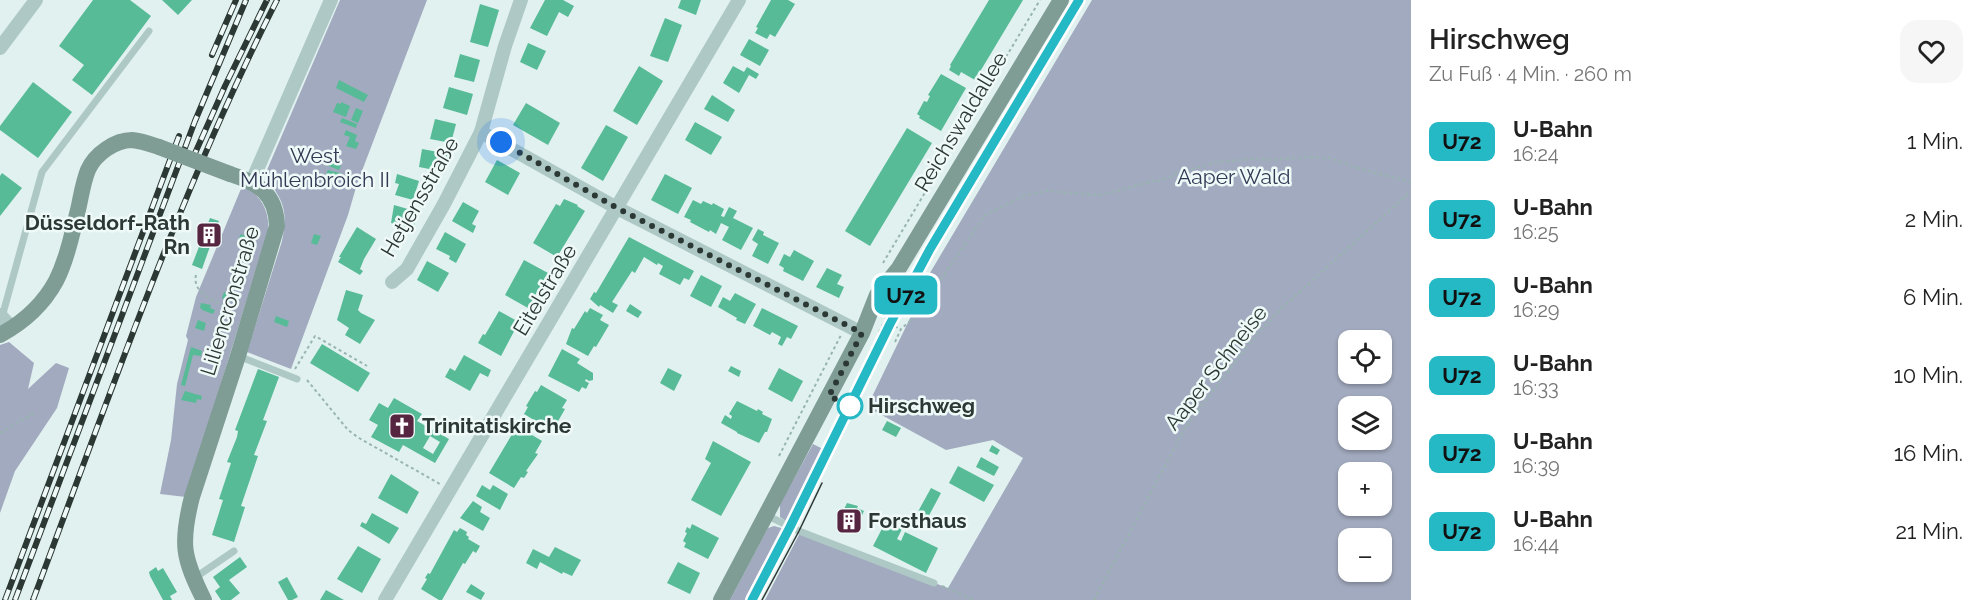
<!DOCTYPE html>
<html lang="de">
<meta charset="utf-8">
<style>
:root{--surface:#fff;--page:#f6f6f6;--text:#222;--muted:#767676}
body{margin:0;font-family:Raleway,sans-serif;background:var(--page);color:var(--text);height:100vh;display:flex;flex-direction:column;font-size:22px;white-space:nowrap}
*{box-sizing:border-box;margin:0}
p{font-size:20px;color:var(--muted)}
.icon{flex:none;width:33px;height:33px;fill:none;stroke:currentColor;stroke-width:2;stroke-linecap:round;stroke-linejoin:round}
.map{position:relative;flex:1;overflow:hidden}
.drawer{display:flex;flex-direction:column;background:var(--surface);width:570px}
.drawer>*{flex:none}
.badge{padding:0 12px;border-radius:9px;font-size:21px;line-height:39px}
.tools{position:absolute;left:1338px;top:330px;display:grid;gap:12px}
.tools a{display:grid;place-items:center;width:54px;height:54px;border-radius:12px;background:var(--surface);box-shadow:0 2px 4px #0004;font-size:30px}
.you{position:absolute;width:30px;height:30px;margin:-15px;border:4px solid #fff;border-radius:50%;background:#1a73e8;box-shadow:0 0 0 9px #1a73e833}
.map>.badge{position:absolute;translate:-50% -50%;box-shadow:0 0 0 3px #fff}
.round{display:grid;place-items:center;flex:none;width:63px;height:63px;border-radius:18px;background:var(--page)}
.head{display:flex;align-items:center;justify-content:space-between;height:102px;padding:0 18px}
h1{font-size:28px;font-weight:600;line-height:45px}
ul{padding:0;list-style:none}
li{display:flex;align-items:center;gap:18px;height:78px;padding:0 18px}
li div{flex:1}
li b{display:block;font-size:22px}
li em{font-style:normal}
li .badge{min-width:66px;font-weight:700;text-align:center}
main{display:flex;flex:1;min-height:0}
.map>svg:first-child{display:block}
.green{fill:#a2aabf;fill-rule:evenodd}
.building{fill:#56bb96;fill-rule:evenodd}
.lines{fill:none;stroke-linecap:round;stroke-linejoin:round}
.path{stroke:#98b5b0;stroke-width:2;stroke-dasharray:3 3;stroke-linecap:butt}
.service{stroke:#aec9c5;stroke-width:7}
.minor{stroke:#aec9c5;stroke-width:14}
.secondary{stroke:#7f9c95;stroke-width:16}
.tram{stroke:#2c3834;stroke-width:1.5}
.rail-casing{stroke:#2c3834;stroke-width:6}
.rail{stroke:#eef9f8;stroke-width:4;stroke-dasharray:11;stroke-linecap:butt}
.secondary-bridge{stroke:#7f9c95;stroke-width:16}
.line-casing{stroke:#fff;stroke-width:14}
.line{stroke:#25b8c5;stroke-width:9}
.walk{stroke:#2c3834;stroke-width:6;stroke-dasharray:0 10.8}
.stop-dot{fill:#fff;stroke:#25b8c5;stroke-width:3}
.labels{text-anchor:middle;stroke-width:5;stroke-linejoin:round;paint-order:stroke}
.street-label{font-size:21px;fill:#2c3834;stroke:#eef9f8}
.park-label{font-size:21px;fill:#323a54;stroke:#eef9f8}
.poi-label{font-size:21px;font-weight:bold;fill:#2c3834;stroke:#eef9f8;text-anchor:start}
.stop-label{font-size:21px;font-weight:bold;fill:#2c3834;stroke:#eef9f8;text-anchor:start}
</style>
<main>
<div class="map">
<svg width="1411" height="600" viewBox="0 0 1411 600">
<rect width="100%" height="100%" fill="#e1f1f0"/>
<!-- green -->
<g class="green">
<path d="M340,0H427L357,184L348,215L291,369L247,352L282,241C285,226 287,212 279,197C274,188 269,181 267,170Z"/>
<path d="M1092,0H1411V600H765L800,533L948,588L1023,458L993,440L946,450L867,407L914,310L924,283ZM1348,340H1382V374H1348ZM1348,406H1382V440H1348ZM1348,472H1382V506H1348ZM1348,538H1382V572H1348Z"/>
<path d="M243,184C260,195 270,210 268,231L186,497L160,494L171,440L177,384L188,340L186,336L196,297Z"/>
<path d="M9,342L34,363L28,389L56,363L69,368L57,408L15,471L0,513V345Z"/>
<path d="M813,444L825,450L789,523L780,517V504Z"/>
<path d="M774,526L785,529L747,600H730L768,528Z"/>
</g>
<!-- building -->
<g class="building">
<path d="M93,0H130L151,16L92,95L72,80L84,65L59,46Z"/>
<path d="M162,0H192L178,15Z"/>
<path d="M545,0H563L574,6L568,17L559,12L547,36L530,28Z"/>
<path d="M681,0H701L696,15L678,8Z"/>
<path d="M771,0H788L795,4L775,37L770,34L767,39L755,33L758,28L756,27Z"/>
<path d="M989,0H1023L975,80L961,72L959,76L949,70L951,66L950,65Z"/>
<path d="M480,4L499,10L488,47L470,42Z"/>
<path d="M665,18L682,25L668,62L650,56Z"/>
<path d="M749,39L769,50L760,66L740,55Z"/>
<path d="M528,43L546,51L537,70L520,62Z"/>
<path d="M460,54L480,60L474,82L454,77Z"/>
<path d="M639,66L663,81L637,125L613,111Z"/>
<path d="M733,66L744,72L747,67L759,74L756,79L749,75L739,93L723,83Z"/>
<path d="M941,74L966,88L941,131L919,118L920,116L917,114L924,101L927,102L930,96L928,95Z"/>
<path d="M339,80L368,95L364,102L336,88Z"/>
<path d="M33,82L72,112L38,158L0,130V126Z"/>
<path d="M449,87L473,94L467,115L443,108Z"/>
<path d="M712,95L735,110L728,122L704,109Z"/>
<path d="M341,102L350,106L346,117L333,112L337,103L341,104Z"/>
<path d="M526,103L560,123L548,145L513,125Z"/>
<path d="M356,108L363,111L358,123L351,120Z"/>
<path d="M342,118L357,124L356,128L340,122Z"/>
<path d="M435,119L456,124L451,143L430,139Z"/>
<path d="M695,122L722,137L711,155L685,140Z"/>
<path d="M606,125L628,137L603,181L581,168Z"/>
<path d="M907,128L932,143L870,246L845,231Z"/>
<path d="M346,130L357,135L355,141L359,143L356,149L346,146L350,137L344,135Z"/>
<path d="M422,149L449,154L445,172L419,167Z"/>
<path d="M329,156L336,159L334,163L341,166L339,170L326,165Z"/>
<path d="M497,160L520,173L508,195L485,182Z"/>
<path d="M328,170L343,174L341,178L333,175L329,184L323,181Z"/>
<path d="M2,173L22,188L0,216V176Z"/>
<path d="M397,174L419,181L413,200L395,195L399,184L395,183Z"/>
<path d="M665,174L692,188L678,214L651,200Z"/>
<path d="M564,199L578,205L577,206L585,211L557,257L533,243L556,204L560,206Z"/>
<path d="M693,200L701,204L703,201L712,205L713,203L724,209L721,216L724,217L729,207L737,211L733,218L753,228L741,250L722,240L729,227L721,223L716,234L710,230L709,232L690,222L691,220L684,217Z"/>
<path d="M463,202L479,211L472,224L476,226L473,233L452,221Z"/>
<path d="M394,205L418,212L413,229L391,223Z"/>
<path d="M210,218L219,221L202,269L192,265Z"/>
<path d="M357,227L376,239L364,259L360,269L363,271L360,275L338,262L341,257H339Z"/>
<path d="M758,229L764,232L763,235L779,243L768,264L752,256L758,244L752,240Z"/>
<path d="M445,232L466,244L456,263L449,259L450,256L436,249Z"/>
<path d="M241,234L253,239L250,245L238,240Z"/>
<path d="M314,234L321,236L317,245L311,243Z"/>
<path d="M629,237L694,271L689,280L684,278L680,285L659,274L663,266L658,263L657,265L644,257L635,273L632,271L612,302L618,305L613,313L600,305L599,307L590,299L594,292L596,293Z"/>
<path d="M794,250L814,261L803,281L783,271L784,268L779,265L784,254L790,257Z"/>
<path d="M524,260L548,273L528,308L505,295Z"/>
<path d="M427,261L449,273L438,292L417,280Z"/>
<path d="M827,268L842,275L837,284L844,287L839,298L816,287Z"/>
<path d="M701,275L722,286L711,307L690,296Z"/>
<path d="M346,290L363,295L358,310L361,313L375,320L360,344L345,335L349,328L337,320Z"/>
<path d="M224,292L233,296L230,302L222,298Z"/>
<path d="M735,293L756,304L745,324L736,320L737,318L718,307L723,297L730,301Z"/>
<path d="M201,303L211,305L210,308L215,310L213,314L202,310V309L200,308Z"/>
<path d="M630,304L642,312L638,318L626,311Z"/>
<path d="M590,308L603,315L600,320L609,325L596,347L594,346L588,356L566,344L572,328L574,329L585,311L587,313Z"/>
<path d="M762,308L798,326L791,339L787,337L782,346L778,344L781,337L772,332L770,335L753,326Z"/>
<path d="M499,311L519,322L501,356L478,343L483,334L485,335Z"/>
<path d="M276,316L289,321L287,327L274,322Z"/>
<path d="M198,320L206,323L204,331L195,328Z"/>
<path d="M322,344L370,373L358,392L310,363Z"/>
<path d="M191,347L202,351L201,356L193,355L185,386L181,385Z"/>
<path d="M562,349L580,359L577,363L593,373V380L589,381L586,379L585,381L589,383L586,389L582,387L579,392L548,376Z"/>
<path d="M464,355L491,370L488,377L480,373L470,391L445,377L450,368L455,371Z"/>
<path d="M731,366L741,371L739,377L728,371Z"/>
<path d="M668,368L682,375L674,391L660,383Z"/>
<path d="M779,368L803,381L792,402L768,389Z"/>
<path d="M258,369L279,377L263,420L267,421L254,455L258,456L241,506L245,507L234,542L212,535L223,500L219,499L231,463L227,462L237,437L238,431L235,430Z"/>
<path d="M541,385L567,400L562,408L565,409L557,423L554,421L549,429L524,414L528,407L526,406L535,391L537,392Z"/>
<path d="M185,391L202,396L201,400L197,399L196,403L181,400Z"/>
<path d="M394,398L422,414L417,421L449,439L435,463L403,445L399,452L371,437L378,425L369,420L379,403L388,408ZM430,436L440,442L433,454L423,448Z"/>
<path d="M737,401L757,411L758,409L763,412L762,414L772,419L767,432H765L759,443L737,433V432L721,423L725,415L731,419L732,416L729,414Z"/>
<path d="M887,421L901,428L896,437L882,430Z"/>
<path d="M517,426L542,441L535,453L538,454L526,471L528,472L524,478L521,477L514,488L489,473Z"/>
<path d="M713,441L751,462L721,516L691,500L711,463L705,459Z"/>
<path d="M992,445L1000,450L997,455L989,451Z"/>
<path d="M981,457L999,467L994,476L976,467Z"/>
<path d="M958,466L994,485L984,502L949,483Z"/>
<path d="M391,474L419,492L407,514L378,498Z"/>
<path d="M482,485L490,490L493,485L508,494L500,510L476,496Z"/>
<path d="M931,488L941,493L925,523L915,517Z"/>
<path d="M473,501L482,507L480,512L490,518L483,531L460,518Z"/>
<path d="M847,503L858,506L857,508L864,511L853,534L836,526Z"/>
<path d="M372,513L399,528L389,544L360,526L362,522L366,524Z"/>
<path d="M886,521L902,529L897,539L901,541L905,532L938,548L926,573L873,546Z"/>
<path d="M692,524L719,538L708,559L684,547L686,543L683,541L687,533L685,532L687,527L690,529Z"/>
<path d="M460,528L467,532L466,535L469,537L468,539L480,546L476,553L473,551L465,564L463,563L442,600H439L421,589L427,579L425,578L428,573L430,574L454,530L457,532Z"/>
<path d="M358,546L381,559L362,593L337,579Z"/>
<path d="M555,547L581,560L572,576L563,572L562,574L540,562L537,569L526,563L533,549L549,557Z"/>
<path d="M240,557L247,567L229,580L240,593L231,600H221L215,591L220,587L213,577Z"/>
<path d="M678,562L700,573L690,594L667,583Z"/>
<path d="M156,567L158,571L163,568L177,592L170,596L172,600H163L150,576L149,572Z"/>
<path d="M287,577L298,597L292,600H288L278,582Z"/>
<path d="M471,584L485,593L481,600L466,592Z"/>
<path d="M326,590L344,600H320Z"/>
</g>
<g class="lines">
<!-- path -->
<g class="path">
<path d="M883,263L1040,0"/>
<path d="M196,275C191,295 222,305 236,310"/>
<path d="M889,302L893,305L884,322L901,329"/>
<path d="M879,332L884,322"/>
<path d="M895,342L901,329L916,316L985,215L1025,195L1047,191L1101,195L1153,181L1162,180L1178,173L1217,162L1252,159L1275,160L1305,157L1330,158L1358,168L1411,182"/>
<path d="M295,369L315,336L367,366"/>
<path d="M307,380L348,430L359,438L440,484"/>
<path d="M0,433L35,412"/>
<path d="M779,456L841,335"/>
<path d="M942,586L974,600"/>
<path d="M1094,600L1185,428L1219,383L1259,332L1284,306L1411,191"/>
</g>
<!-- service -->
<g class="service">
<path d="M2,317L42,172L149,31"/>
<path d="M238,356L297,379"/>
<path d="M766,515L799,531L934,583"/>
<path d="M193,579L234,551"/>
</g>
<!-- minor -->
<g class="minor">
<path d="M0,48L36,0"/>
<path d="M481,132L617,208L862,333"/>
<path d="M252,181L331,0"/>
<path d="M392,282L407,269L444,204L481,132L505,46L521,0"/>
<path d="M0,315L12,328"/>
<path d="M385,600L739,0"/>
</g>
<!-- secondary -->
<g class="secondary">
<path d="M0,335C24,322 43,305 56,281C67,259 72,234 78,210C81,197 83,182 88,170C95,154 115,140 132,140C142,141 150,144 159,147"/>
<path d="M204,600C183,558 180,544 192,497L238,356L277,226C276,193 258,183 230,174"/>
<path d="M721,600L862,333L877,295L899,268L1061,0"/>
</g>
<!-- tram -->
<g class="tram">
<path d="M752,600L790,527L890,324L930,249L1079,0"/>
<path d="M762,600L799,531L822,483"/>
</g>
<defs>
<g id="rail">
<path d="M212,55L236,0"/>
<path d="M192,160L225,86L267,0"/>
<path d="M5,600L179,136"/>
<path d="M15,600L195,121L246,0"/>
<path d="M33,600C109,398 179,193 277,0"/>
</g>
</defs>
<!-- rail casing -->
<use href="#rail" class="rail-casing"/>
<!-- rail -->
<use href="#rail" class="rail"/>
<!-- secondary-bridge -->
<path class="secondary-bridge" d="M159,147L230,174"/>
</g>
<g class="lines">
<defs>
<path id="line" d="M752,600L790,527L890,324L930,249L1079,0"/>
</defs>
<!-- line casing -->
<use href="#line" class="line-casing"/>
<!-- line -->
<use href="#line" class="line"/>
<!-- walk -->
<path class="walk" d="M501,142L617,208L862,333L829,396L850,406"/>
</g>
<!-- icons -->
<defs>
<symbol id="building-square" viewBox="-11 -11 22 22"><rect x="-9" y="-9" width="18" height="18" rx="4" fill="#562540" stroke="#eef9f8"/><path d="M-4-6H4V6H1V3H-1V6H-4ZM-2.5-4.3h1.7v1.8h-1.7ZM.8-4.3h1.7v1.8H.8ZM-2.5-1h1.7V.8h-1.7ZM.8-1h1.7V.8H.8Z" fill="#fff"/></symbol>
<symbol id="church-square" viewBox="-11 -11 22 22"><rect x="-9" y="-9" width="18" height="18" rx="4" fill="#562540" stroke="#eef9f8"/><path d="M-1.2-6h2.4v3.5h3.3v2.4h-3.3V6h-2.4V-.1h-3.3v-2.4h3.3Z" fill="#fff"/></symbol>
</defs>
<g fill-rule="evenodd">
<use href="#building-square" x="194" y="220" width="30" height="30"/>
<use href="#church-square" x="387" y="411" width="30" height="30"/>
<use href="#building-square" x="834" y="506" width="30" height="30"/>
</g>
<!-- markers -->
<circle class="stop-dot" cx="850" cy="406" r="12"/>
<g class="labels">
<!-- street labels -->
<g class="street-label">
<text transform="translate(961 122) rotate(-59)" y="7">Reichswaldallee</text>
<text transform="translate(420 197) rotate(-60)" y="7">Hetjensstraße</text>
<text transform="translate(545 290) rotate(-59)" y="7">Eitelstraße</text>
<text transform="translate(230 301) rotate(-73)" y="7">Liliencronstraße</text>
<text transform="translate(1216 368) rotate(-52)" y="7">Aaper Schneise</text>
</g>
<!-- park labels -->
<g class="park-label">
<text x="315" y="163">West<tspan x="315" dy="24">Mühlenbroich II</tspan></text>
<text x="1234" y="184">Aaper Wald</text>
</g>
<!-- poi labels -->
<g class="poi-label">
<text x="190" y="230" text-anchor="end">Düsseldorf-Rath<tspan x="190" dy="24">Rn</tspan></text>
<text x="422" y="433">Trinitatiskirche</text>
<text x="868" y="528">Forsthaus</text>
</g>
<!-- stop labels -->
<g class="stop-label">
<text x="868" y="413">Hirschweg</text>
</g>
</g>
</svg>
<div class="tools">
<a><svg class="icon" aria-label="locate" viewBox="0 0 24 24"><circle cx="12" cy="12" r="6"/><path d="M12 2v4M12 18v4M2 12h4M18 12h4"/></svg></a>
<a><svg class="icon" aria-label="layers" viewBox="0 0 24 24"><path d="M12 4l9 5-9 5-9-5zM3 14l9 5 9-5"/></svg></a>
<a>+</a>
<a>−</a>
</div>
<div class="you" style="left:501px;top:142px"></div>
<b class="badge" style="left:906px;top:295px;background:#25b8c5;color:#111">U72</b>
</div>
<section class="drawer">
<div class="head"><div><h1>Hirschweg</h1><p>Zu Fuß · 4 Min. · 260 m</p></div><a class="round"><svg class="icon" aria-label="heart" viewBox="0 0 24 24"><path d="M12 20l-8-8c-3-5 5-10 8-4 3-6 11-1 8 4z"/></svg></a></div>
<ul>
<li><span class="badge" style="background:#25b8c5;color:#111">U72</span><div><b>U-Bahn</b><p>16:24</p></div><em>1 Min.</em></li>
<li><span class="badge" style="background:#25b8c5;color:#111">U72</span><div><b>U-Bahn</b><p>16:25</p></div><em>2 Min.</em></li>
<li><span class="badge" style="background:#25b8c5;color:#111">U72</span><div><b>U-Bahn</b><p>16:29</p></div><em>6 Min.</em></li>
<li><span class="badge" style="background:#25b8c5;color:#111">U72</span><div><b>U-Bahn</b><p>16:33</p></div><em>10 Min.</em></li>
<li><span class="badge" style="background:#25b8c5;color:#111">U72</span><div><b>U-Bahn</b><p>16:39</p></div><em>16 Min.</em></li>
<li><span class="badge" style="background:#25b8c5;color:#111">U72</span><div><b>U-Bahn</b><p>16:44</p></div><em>21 Min.</em></li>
</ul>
</section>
</main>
